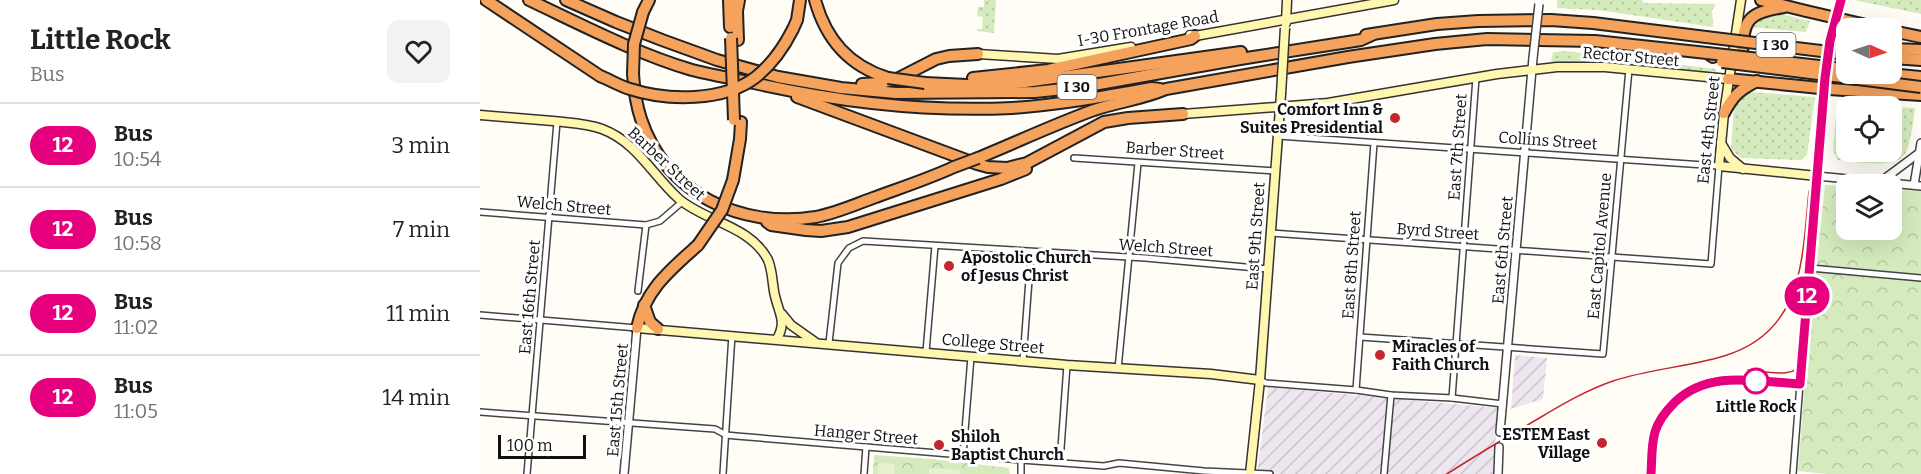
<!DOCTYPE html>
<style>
:root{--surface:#fff;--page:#f2f2f2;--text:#222;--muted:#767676;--line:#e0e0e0}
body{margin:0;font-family:Bitter,serif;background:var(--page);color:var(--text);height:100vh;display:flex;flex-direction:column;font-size:22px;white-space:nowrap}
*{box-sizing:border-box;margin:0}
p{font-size:20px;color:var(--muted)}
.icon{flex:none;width:33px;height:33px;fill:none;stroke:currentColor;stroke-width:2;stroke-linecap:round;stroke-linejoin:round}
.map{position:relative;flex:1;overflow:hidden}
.sheet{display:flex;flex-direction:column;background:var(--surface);width:480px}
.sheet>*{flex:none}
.badge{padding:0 12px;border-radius:20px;font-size:21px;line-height:39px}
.needle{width:39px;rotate:93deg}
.tools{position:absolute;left:1356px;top:18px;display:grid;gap:12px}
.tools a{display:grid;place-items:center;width:66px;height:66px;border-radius:12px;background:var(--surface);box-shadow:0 6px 24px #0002;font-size:30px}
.scale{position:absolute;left:18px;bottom:15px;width:88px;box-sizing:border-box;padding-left:6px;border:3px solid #111;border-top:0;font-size:16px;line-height:21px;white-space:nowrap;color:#111;-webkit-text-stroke:4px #fff;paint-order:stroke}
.map>.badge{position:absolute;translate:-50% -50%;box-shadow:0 0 0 3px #fff}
.round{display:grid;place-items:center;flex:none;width:63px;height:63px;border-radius:12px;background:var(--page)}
.headline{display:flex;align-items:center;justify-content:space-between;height:102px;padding:0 30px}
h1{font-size:28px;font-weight:700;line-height:45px}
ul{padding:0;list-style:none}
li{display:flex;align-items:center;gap:18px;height:84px;padding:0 30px;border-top:2px solid var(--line)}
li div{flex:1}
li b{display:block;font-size:22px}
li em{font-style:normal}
li .badge{min-width:66px;font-weight:700;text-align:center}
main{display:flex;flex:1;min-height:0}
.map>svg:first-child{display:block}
.industrial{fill:url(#industrial-furrows)}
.grass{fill:url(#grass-dots)}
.park{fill:url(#park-crowns)}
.pitch{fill:#e6f2cf}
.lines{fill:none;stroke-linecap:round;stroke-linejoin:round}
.minor-casing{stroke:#444;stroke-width:8}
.tertiary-casing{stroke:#444;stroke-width:10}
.secondary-casing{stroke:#333;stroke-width:11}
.motorway-casing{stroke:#222;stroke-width:14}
.minor{stroke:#fff;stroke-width:5}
.tertiary{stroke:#fff;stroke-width:7}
.secondary{stroke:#fff6b0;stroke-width:8}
.motorway{stroke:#f5a25d;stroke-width:10}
.tram{stroke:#c4262e;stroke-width:1.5}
.rail{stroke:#c4262e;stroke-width:1.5}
.tertiary-bridge-casing{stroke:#444;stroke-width:10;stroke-linecap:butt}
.secondary-bridge-casing{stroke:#333;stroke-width:11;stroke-linecap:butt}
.motorway-bridge-casing{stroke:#222;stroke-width:14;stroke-linecap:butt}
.tertiary-bridge{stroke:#fff;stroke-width:7}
.secondary-bridge{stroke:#fff6b0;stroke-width:8}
.motorway-bridge{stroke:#f5a25d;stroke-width:10}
.line-casing{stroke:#fff;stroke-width:14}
.line{stroke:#e6007e;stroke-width:9}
.poi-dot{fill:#c4262e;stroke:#fff;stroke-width:2}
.stop-dot{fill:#fff;stroke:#e6007e;stroke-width:3}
.labels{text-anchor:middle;stroke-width:6;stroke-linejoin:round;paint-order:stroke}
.shield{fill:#fff;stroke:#585858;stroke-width:1.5}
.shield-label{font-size:15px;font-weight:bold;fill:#111}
.street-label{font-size:16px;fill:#111;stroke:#fff}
.poi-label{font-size:16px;font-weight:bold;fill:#111;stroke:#fff;text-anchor:start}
.stop-label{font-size:16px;font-weight:bold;fill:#111;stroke:#fff}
</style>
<main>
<section class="sheet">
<div class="headline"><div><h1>Little Rock</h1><p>Bus</p></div><a class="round"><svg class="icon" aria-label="heart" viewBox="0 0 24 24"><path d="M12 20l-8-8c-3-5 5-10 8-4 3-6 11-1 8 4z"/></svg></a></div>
<ul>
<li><span class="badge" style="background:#e6007e;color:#fff">12</span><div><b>Bus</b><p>10:54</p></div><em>3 min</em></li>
<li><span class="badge" style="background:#e6007e;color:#fff">12</span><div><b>Bus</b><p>10:58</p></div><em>7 min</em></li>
<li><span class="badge" style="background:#e6007e;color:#fff">12</span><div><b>Bus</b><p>11:02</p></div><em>11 min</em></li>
<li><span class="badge" style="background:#e6007e;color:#fff">12</span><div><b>Bus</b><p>11:05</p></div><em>14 min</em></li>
</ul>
</section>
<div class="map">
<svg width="1441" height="474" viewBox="0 0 1441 474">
<defs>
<pattern id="industrial-furrows" width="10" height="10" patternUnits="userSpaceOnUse" patternTransform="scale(1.5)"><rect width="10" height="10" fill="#eee6ef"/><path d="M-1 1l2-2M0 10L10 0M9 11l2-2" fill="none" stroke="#cbc4cc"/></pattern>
<pattern id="grass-dots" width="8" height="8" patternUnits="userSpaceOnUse" patternTransform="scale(1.5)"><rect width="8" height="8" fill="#d5ebbd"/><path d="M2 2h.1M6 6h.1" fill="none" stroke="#b6c8a1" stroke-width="1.8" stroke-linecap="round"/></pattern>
<pattern id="park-crowns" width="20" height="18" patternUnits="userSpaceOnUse" patternTransform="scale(1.5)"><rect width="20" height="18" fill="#d5ebbd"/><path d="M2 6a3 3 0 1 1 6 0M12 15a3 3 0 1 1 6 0" fill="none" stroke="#b6c8a1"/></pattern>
</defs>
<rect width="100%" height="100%" fill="#fffdf5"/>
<!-- industrial -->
<g class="industrial">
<path d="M1035,355L1067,358L1063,399L1031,409Z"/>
<path d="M788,387L1018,408L1013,474H777Z"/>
</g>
<!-- grass -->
<g class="grass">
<path d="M504,0H516L514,33L497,31V29H502L503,17L497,16L498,7H504Z"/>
<path d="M1077,0H1162L1164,3L1236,4L1232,10L1233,27L1118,10L1077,8Z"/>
<path d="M1374,0H1441V14Z"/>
<path d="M1289,11L1330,21L1326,32L1271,27L1270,24Z"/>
<path d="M1086,51L1236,69V74L1138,63L1071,62L1073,52Z"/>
<path d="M1271,92L1335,97L1327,155L1321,160L1261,158L1251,149L1254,105L1259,99Z"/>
<path d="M1357,103L1409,106H1366V152H1412V107L1435,108C1433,121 1431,144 1425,154C1415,170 1375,161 1358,160L1353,151Z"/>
</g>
<!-- park -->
<g class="park">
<path d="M1345,185L1366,186V230H1412V189L1441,191V474H1346L1318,471L1328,343Z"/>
<path d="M394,455L452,459L529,468L530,474H393Z"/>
</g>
<!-- pitch -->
<g class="pitch">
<path d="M398,463L415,464L414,474H397Z"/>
<path d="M449,468L480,470V474H449Z"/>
</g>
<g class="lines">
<defs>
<g id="minor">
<path d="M594,158L795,171"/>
<path d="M0,212L166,225L180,221L202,202"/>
<path d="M791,233L1231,264L1239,166L798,136"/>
<path d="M1330,268L1441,278"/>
<path d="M158,291L166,225"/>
<path d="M0,315L157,328"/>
<path d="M880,337L1123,354L1149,69"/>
<path d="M349,343L358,263L369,248L383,241L665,258L788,269"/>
<path d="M446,352L455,246"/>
<path d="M543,360L551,253"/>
<path d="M638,369L658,163"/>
<path d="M780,380L786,383L876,390L911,395L972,398L1023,404"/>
<path d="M876,390L894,143"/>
<path d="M972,398L996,78"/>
<path d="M0,412L235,429L246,435L256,436L541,460L624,466L639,463L724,471L790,474"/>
<path d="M483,455L491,357"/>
<path d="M580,462L587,365"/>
<path d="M47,474L77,122"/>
<path d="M243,474L252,335"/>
<path d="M384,474L386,447"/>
<path d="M541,474V460"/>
<path d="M904,474L911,395"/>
<path d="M1313,474L1320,384"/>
</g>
<g id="tertiary">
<path d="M1400,182L1439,153"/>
<path d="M1434,185L1441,143"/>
<path d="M1020,432L1053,58"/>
<path d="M144,474L157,328"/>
<path d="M1018,474L1019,447"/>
<path d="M1171,474C1172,460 1171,446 1175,432C1178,421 1187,410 1195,402C1230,369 1277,381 1320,384L1337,176L1441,186"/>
</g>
<g id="secondary">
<path d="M1261,0L1244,113L1239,166L1337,176L1347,59L1361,0"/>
<path d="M806,23L807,0"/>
<path d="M710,35L715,36L914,0"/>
<path d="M498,54L578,59L651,47"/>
<path d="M703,114L848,103L1017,74L1077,67H1125L1248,79"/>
<path d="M0,115C24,117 49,119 73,121C90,123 106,123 122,129C157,142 173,176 199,199C226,222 271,226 288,260C293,272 292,284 295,296C299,314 307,321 297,339"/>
<path d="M1241,143L1250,158L1263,169"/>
<path d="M302,314L311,325L335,342"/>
<path d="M157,328L587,365L731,374L780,380"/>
<path d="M770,474L780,380L801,94"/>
</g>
<g id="motorway">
<path d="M6,0L120,76"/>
<path d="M49,0C102,25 155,53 212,70C232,75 254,79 274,83C359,102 445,112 532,108C579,105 626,96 672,88L680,89"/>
<path d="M86,0L136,22L182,40L237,60L298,77L361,88L416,93L555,92L602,87L760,59L881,40L892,35"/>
<path d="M249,0L250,27"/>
<path d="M335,0C346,40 369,66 408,78"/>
<path d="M1281,0L1326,11"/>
<path d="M163,12L169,0"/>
<path d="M313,29L317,20L320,0"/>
<path d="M1412,31L1441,37"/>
<path d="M886,35L957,24L998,21L1071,20L1113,23L1226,37"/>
<path d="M258,40L257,11L259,0"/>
<path d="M1412,49L1441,50"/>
<path d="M1412,58L1441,60"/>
<path d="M1267,62L1263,59L1262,55C1263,19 1268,13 1304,7"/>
<path d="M153,74C154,89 156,104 161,119C186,194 261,229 336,217C356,213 374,205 393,198C420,188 448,179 474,167"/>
<path d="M1409,74L1441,77"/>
<path d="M493,78L568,70L711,39L715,36"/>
<path d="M1248,79L1320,86"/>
<path d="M445,83L487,85L545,82L761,52"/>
<path d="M382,84L401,83L417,79L456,59L469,56L498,54"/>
<path d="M1349,89L1441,95"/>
<path d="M317,97L497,164L508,167L527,168L547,163L624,122L648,118L703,114"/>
<path d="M1244,113C1253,96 1259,90 1277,81"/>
<path d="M498,158C537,142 575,124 614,110C638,102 663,99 686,89L868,57L955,44L1007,39L1115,41L1227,53L1233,57"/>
<path d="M253,180L260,139L261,122"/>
<path d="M287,222L291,225L326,230L341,231L368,227L521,179L546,169"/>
<path d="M164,305L170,322L178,329"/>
<path d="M157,328C165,290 190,270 218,245"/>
</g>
</defs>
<!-- minor casing -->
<use href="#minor" class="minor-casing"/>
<!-- tertiary casing -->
<use href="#tertiary" class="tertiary-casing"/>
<!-- secondary casing -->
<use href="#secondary" class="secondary-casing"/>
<!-- motorway casing -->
<use href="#motorway" class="motorway-casing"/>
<!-- minor -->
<use href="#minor" class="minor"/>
<!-- tertiary -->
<use href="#tertiary" class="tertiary"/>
<!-- secondary -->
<use href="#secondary" class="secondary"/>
<!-- motorway -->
<use href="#motorway" class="motorway"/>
<!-- tram -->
<path class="tram" d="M1268,370C1285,371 1316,380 1324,361L1351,63L1364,0"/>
<!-- rail -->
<path class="rail" d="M967,474C990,459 1014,445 1037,431C1069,413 1098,393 1133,381C1169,369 1208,367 1244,356C1324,332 1322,259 1329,191"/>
<defs>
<path id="tertiary-bridge" d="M1053,58L1059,4"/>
<path id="secondary-bridge" d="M801,94L805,28"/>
<g id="motorway-bridge">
<path d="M1326,11L1399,28"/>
<path d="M1226,37L1366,54"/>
<path d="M251,38L254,120"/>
<path d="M1227,53L1366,69"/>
<path d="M1242,62L1441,87"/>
<path d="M153,74L154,44L163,12"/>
<path d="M120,76C130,80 140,86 150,89C187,101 244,102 276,77C292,64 304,47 313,29"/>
<path d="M408,78L445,83"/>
<path d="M1320,86L1349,89"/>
<path d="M474,167L498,158"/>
<path d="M218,245L242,210L253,180"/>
</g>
</defs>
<!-- tertiary-bridge casing -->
<use href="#tertiary-bridge" class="tertiary-bridge-casing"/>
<!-- secondary-bridge casing -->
<use href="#secondary-bridge" class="secondary-bridge-casing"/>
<!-- motorway-bridge casing -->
<use href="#motorway-bridge" class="motorway-bridge-casing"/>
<!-- tertiary-bridge -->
<use href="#tertiary-bridge" class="tertiary-bridge"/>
<!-- secondary-bridge -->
<use href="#secondary-bridge" class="secondary-bridge"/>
<!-- motorway-bridge -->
<use href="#motorway-bridge" class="motorway-bridge"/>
</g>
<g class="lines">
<defs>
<path id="line" d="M1171,474C1172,460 1171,446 1175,432C1178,421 1187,410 1195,402C1230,369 1277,382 1320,384L1345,78L1350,41L1361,0"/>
</defs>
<!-- line casing -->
<use href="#line" class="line-casing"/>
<!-- line -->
<use href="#line" class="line"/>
</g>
<!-- markers -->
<g class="poi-dot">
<circle cx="915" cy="118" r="6"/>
<circle cx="469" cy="266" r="6"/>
<circle cx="900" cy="355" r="6"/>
<circle cx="1122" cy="443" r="6"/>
<circle cx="459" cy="445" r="6"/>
</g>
<circle class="stop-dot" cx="1276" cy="381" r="12"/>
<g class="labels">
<!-- shield labels -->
<g class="shield">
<rect x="1276.5" y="33" width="39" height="24" rx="4.5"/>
<rect x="577.5" y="75" width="39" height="24" rx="4.5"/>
</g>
<g class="shield-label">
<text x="1296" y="50">I 30</text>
<text x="597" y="92">I 30</text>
</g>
<!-- street labels -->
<g class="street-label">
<text transform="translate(668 28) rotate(-10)" y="6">I-30 Frontage Road</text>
<text transform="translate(1151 56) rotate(5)" y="6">Rector Street</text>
<text transform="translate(1228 130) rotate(-84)" y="6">East 4th Street</text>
<text transform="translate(1068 140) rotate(4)" y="6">Collins Street</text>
<text transform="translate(977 147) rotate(-86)" y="6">East 7th Street</text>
<text transform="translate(695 150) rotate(4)" y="6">Barber Street</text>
<text transform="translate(187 163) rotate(43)" y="6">Barber Street</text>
<text transform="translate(84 205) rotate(5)" y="6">Welch Street</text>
<text transform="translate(958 231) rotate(4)" y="6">Byrd Street</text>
<text transform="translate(775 236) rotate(-86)" y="6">East 9th Street</text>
<text transform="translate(1119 246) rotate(-85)" y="6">East Capitol Avenue</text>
<text transform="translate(686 247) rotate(4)" y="6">Welch Street</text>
<text transform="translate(1022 250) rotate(-85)" y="6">East 6th Street</text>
<text transform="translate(871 265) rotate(-86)" y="6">East 8th Street</text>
<text transform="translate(49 297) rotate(-85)" y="6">East 16th Street</text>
<text transform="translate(513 343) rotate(5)" y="6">College Street</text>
<text transform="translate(137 400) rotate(-85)" y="6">East 15th Street</text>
<text transform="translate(386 434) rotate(5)" y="6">Hanger Street</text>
</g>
<!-- poi labels -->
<g class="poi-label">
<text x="903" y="115" text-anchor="end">Comfort Inn &amp;<tspan x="903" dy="18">Suites Presidential</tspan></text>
<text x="481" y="263">Apostolic Church<tspan x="481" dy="18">of Jesus Christ</tspan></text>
<text x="912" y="352">Miracles of<tspan x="912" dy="18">Faith Church</tspan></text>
<text x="1110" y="440" text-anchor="end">ESTEM East<tspan x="1110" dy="18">Village</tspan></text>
<text x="471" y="442">Shiloh<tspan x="471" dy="18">Baptist Church</tspan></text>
</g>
<!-- stop labels -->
<g class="stop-label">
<text x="1276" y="412">Little Rock</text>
</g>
</g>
</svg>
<div class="tools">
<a><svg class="needle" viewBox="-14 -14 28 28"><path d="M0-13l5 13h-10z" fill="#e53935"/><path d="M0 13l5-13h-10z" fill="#767676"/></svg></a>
<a><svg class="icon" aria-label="locate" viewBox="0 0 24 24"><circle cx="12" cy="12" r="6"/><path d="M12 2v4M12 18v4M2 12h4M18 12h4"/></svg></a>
<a><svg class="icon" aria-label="layers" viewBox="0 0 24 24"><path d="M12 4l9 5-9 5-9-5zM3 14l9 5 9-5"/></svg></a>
</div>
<div class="scale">100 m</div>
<b class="badge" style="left:1327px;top:296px;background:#e6007e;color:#fff">12</b>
</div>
</main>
